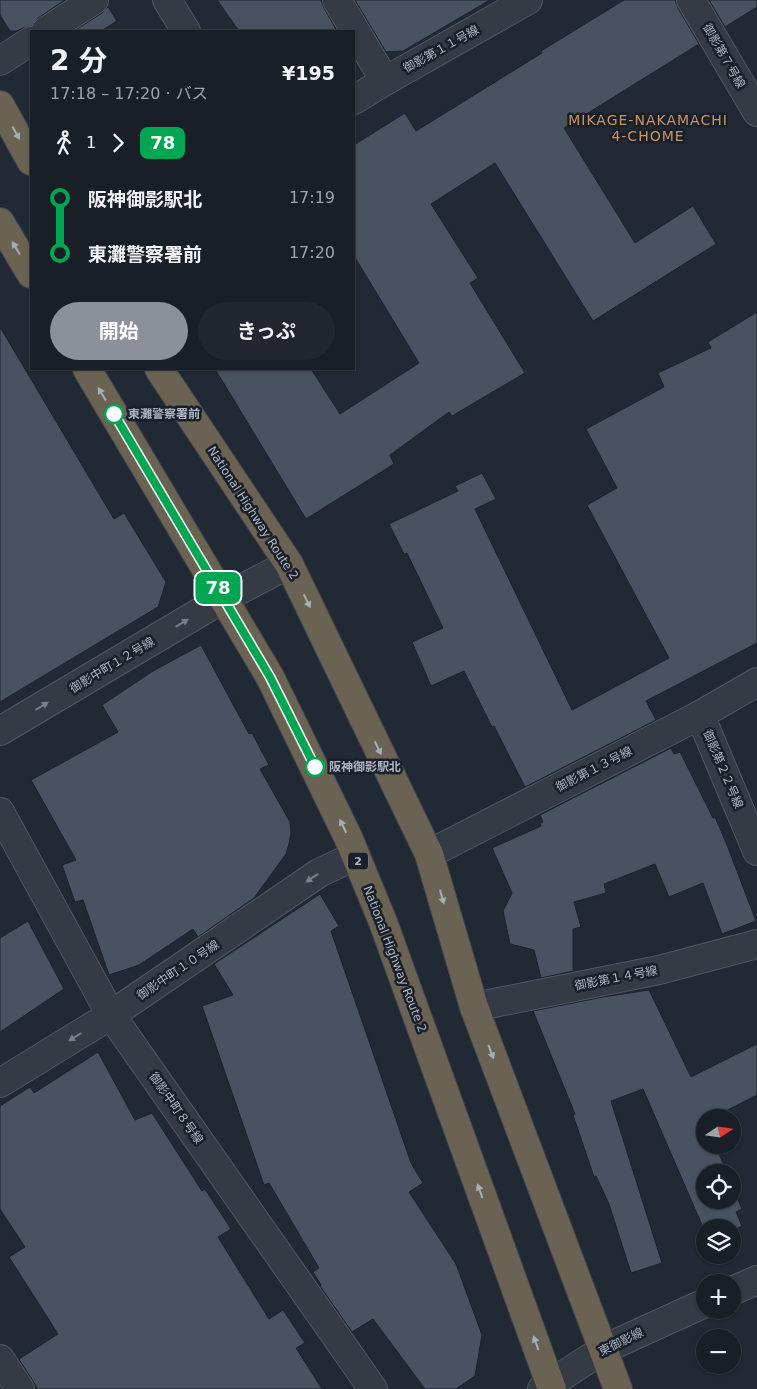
<!DOCTYPE html>
<html lang="ja">
<meta charset="utf-8">
<style>
:root{--surface:#191f27;--page:#22272f;--text:#f1f3f6;--muted:#9fa2a7;--line:#373d44;--accent:#8c9099}
body{margin:0;font-family:"DejaVu Sans","Noto Sans JP",sans-serif;background:var(--page);color:var(--text);height:100vh;display:flex;flex-direction:column;font-size:19px;white-space:nowrap}
*{box-sizing:border-box;margin:0}
p{font-size:16px;color:var(--muted)}
.icon{flex:none;width:28px;height:28px;fill:none;stroke:currentColor;stroke-width:2;stroke-linecap:round;stroke-linejoin:round}
.map{position:relative;flex:1;overflow:hidden}
.panel{position:absolute;left:30px;top:30px;width:325px;height:340px;display:flex;flex-direction:column;background:var(--surface);border-radius:0px;box-shadow:0 1px 4px #0004,0 0 0 1px var(--line)}
.panel>*{flex:none}
.badge{padding:0 10px;border-radius:8px;font-size:18px;line-height:32px}
.needle{width:32px;rotate:77deg}
.fabs{position:absolute;left:696px;top:1109px;display:grid;gap:10px}
.fabs a{display:grid;place-items:center;width:45px;height:45px;border-radius:50%;background:var(--surface);box-shadow:0 1px 4px #0004,0 0 0 1px var(--line);font-size:25px}
.map>.badge{position:absolute;translate:-50% -50%;box-shadow:0 0 0 2px #fff}
.legs{display:flex;align-items:center;gap:8px;height:55px;padding:0 20px;font-size:16px}
.legs p{margin-inline-start:auto}
.summary{display:flex;align-items:center;justify-content:space-between;height:85px;padding:0 20px}
h1{font-size:28px;font-weight:700;line-height:38px}
.action{display:flex;gap:10px;margin-top:auto;padding:10px 20px}
.action a{flex:1;height:58px;border-radius:30px;background:var(--accent);color:#fff;font-size:20px;font-weight:700;line-height:58px;text-align:center}
.action a+a{background:var(--page);color:var(--text)}
ul{padding:0 20px;list-style:none}
li{display:flex;align-items:center;gap:18px;height:55px;font-size:19px}
li i{display:grid;place-items:center;width:8px;height:100%;margin:0 6px;background:currentColor}
li i::after{content:'';width:12px;height:12px;margin:-6px;border:4px solid;border-radius:50%;background:var(--surface)}
li p{margin-inline-start:auto}
li:first-child i{background:linear-gradient(#0000 50%,currentColor 0)}
li:last-child i{background:linear-gradient(currentColor 50%,#0000 0)}
.map>svg:first-child{display:block}
.building{fill:#495260;stroke:#1c222c}
.lines{fill:none;stroke-linecap:round;stroke-linejoin:round}
.minor-casing{stroke:#525863;stroke-width:30}
.highway-casing{stroke:#3f4550;stroke-width:30}
.minor{stroke:#343b45;stroke-width:28}
.highway{stroke:#6a6252;stroke-width:28}
.oneway{fill:#a7adb7}
.oneway2{fill:#777e8a}
.line-1-casing{stroke:#fff;stroke-width:11}
.line-1{stroke:#00a651;stroke-width:8}
.stop-1-dot{fill:#fff;stroke:#00a651;stroke-width:2.5}
.labels{text-anchor:middle;stroke-width:5;stroke-linejoin:round;paint-order:stroke}
.shield{fill:#1a2029;stroke:#828894;stroke-width:1}
.shield-label{font-size:11px;font-weight:bold;fill:#aeb5c2}
.street-label{font-size:12px;fill:#aeb5c2;stroke:#1a2029}
.stop-label{font-size:12px;font-weight:bold;fill:#aeb5c2;stroke:#1a2029;text-anchor:start}
.neighbourhood-label{font-size:14px;letter-spacing:1px;fill:#c99362;stroke:#1a2029}
</style>
<div class="map">
<svg width="757" height="1389" viewBox="0 0 757 1389">
<rect width="100%" height="100%" fill="#212934"/>
<!-- building -->
<g class="building">
<path d="M0,0H65L38,18L32,26L23,28L17,31H10L0,15Z"/>
<path d="M217,0H321L324,8L337,31H239Z"/>
<path d="M355,0H490L403,51L386,52Z"/>
<path d="M624,0H675L678,8L699,44L564,128L635,243L693,206L716,244L593,321L495,163L431,204L478,278L470,283L525,373L452,416L449,412L390,455L394,464L306,519L215,369H311L340,414L419,363L354,256V145L405,113L416,131L542,53L541,51Z"/>
<path d="M709,0H757V7L725,27Z"/>
<path d="M108,7L117,21L101,31H74L102,13Z"/>
<path d="M757,312V643L646,701L656,720L525,787L494,726L492,727L464,671L431,686L412,642L443,628L407,553L404,554L389,524L458,491L455,486L482,473L496,499L475,509L572,710L669,658L587,505L617,488L586,429L664,387L658,373L711,348L708,342Z"/>
<path d="M0,327L114,519L124,513L166,582L158,607L0,702Z"/>
<path d="M201,645L249,734L252,733L269,765L260,769L290,822L291,833L289,844L286,854L254,898L198,937L193,929L139,965L109,975L83,900L75,902L62,865L76,860L31,780L118,732L102,705L153,671Z"/>
<path d="M671,748L674,754L680,752L713,818L715,817L727,845L756,921L722,934L703,883L669,897L655,864L604,884L606,893L574,902L581,927L573,929V971L541,978L534,950L510,944L503,911L512,893L492,848L541,826L540,823L543,822L540,815Z"/>
<path d="M320,894L339,926L331,931L411,1163L423,1183L409,1192L456,1264L482,1335L475,1376L456,1389H425L373,1319L352,1332L320,1286L321,1285L313,1272L319,1268L269,1183L264,1185L202,1006L233,995L214,964Z"/>
<path d="M28,921L64,989L0,1032V938Z"/>
<path d="M649,990L691,1077L757,1044V1095L712,1118H705V1145H715L727,1172H705V1200H732V1186L742,1209L736,1212L742,1226L732,1231V1228H705V1232L643,1089L611,1101L662,1263L631,1273L609,1204L596,1176L594,1177L573,1115L575,1114L533,1011L603,997Z"/>
<path d="M98,1052L135,1120L152,1113L202,1191L205,1189L231,1229L218,1237L269,1319L283,1310L305,1343L296,1348L322,1389H38L19,1359L58,1334L9,1257L25,1247L0,1209V1106L30,1087L34,1093Z"/>
</g>
<g class="lines">
<defs>
<g id="minor">
<path d="M167,0L186,31"/>
<path d="M337,0L385,81"/>
<path d="M691,0L757,112"/>
<path d="M46,31L94,0"/>
<path d="M0,61L31,41"/>
<path d="M354,100L385,81L528,0"/>
<path d="M700,715L757,851"/>
<path d="M0,731L224,598L289,564"/>
<path d="M0,812L111,1015L373,1389"/>
<path d="M429,854L700,715L757,682"/>
<path d="M474,1007L659,970L757,944"/>
<path d="M0,1083L111,1015L319,873L355,856"/>
<path d="M732,1291L757,1280"/>
<path d="M0,1359L20,1389"/>
<path d="M542,1389L604,1349L705,1303"/>
</g>
<g id="highway">
<path d="M0,105L31,161"/>
<path d="M0,222L31,274"/>
<path d="M87,369L270,677L348,837L383,922L552,1389"/>
<path d="M159,369L289,564L429,854L474,1007L618,1389"/>
</g>
</defs>
<!-- minor casing -->
<use href="#minor" class="minor-casing"/>
<!-- highway casing -->
<use href="#highway" class="highway-casing"/>
<!-- minor -->
<use href="#minor" class="minor"/>
<!-- highway -->
<use href="#highway" class="highway"/>
</g>
<!-- one-way arrows -->
<defs><path id="oneway-solid" d="M-6-.8H1V-3.2L6.5 0L1 3.2V.8H-6Z" transform="scale(1.25)"/></defs>
<g class="oneway">
<use href="#oneway-solid" transform="translate(16 133) rotate(61)"/>
<use href="#oneway-solid" transform="translate(16 248) rotate(-121)"/>
<use href="#oneway-solid" transform="translate(102 394) rotate(-121)"/>
<use href="#oneway-solid" transform="translate(307 601) rotate(64)"/>
<use href="#oneway-solid" transform="translate(378 748) rotate(64)"/>
<use href="#oneway-solid" transform="translate(343 826) rotate(-115)"/>
<use href="#oneway-solid" transform="translate(442 897) rotate(74)"/>
<use href="#oneway-solid" transform="translate(491 1052) rotate(69)"/>
<use href="#oneway-solid" transform="translate(480 1191) rotate(-110)"/>
<use href="#oneway-solid" transform="translate(536 1343) rotate(-110)"/>
</g>
<g class="oneway2">
<use href="#oneway-solid" transform="translate(182 623) rotate(-31)"/>
<use href="#oneway-solid" transform="translate(42 706) rotate(-31)"/>
<use href="#oneway-solid" transform="translate(312 878) rotate(146)"/>
<use href="#oneway-solid" transform="translate(75 1037) rotate(148)"/>
</g>
<g class="lines">
<defs>
<path id="line-1" d="M114,414L270,677L315,767"/>
</defs>
<!-- line-1 casing -->
<use href="#line-1" class="line-1-casing"/>
<!-- line-1 -->
<use href="#line-1" class="line-1"/>
</g>
<!-- markers -->
<g class="stop-1-dot">
<circle cx="114" cy="414" r="9"/>
<circle cx="315" cy="767" r="9"/>
</g>
<g class="labels">
<!-- shield labels -->
<rect class="shield" x="348" y="852.5" width="20" height="17" rx="4"/>
<g class="shield-label">
<text x="358" y="865">2</text>
</g>
<!-- street labels -->
<g class="street-label">
<text transform="translate(441 49) rotate(-29)" y="4">御影第１１号線</text>
<text transform="translate(724 56) rotate(60)" y="4">御影第７号線</text>
<text transform="translate(253 513) rotate(57)" y="4">National Highway Route 2</text>
<text transform="translate(112 665) rotate(-31)" y="4">御影中町１２号線</text>
<text transform="translate(594 769) rotate(-27)" y="4">御影第１３号線</text>
<text transform="translate(723 769) rotate(67)" y="4">御影第２２号線</text>
<text transform="translate(395 959) rotate(69)" y="4">National Highway Route 2</text>
<text transform="translate(178 970) rotate(-34)" y="4">御影中町１０号線</text>
<text transform="translate(616 978) rotate(-11)" y="4">御影第１４号線</text>
<text transform="translate(176 1108) rotate(55)" y="4">御影中町８号線</text>
<text transform="translate(621 1342) rotate(-26)" y="4">東御影線</text>
</g>
<!-- stop labels -->
<g class="stop-label">
<text x="128" y="418">東灘警察署前</text>
<text x="329" y="771">阪神御影駅北</text>
</g>
<!-- neighbourhood labels -->
<g class="neighbourhood-label">
<text x="648" y="125">MIKAGE-NAKAMACHI<tspan x="648" dy="16">4-CHOME</tspan></text>
</g>
</g>
</svg>
<div class="fabs">
<a><svg class="needle" viewBox="-14 -14 28 28"><path d="M0-13l5 13h-10z" fill="#e53935"/><path d="M0 13l5-13h-10z" fill="#9fa2a7"/></svg></a>
<a><svg class="icon" aria-label="locate" viewBox="0 0 24 24"><circle cx="12" cy="12" r="6"/><path d="M12 2v4M12 18v4M2 12h4M18 12h4"/></svg></a>
<a><svg class="icon" aria-label="layers" viewBox="0 0 24 24"><path d="M12 4l9 5-9 5-9-5zM3 14l9 5 9-5"/></svg></a>
<a>+</a>
<a>−</a>
</div>
<b class="badge" style="left:218px;top:588px;background:#00a651;color:#fff">78</b>
<section class="panel">
<div class="summary"><div><h1>2 分</h1><p>17:18 – 17:20 · バス</p></div><b>¥195</b></div>
<div class="legs"><svg class="icon" aria-label="walk" viewBox="0 0 24 24"><circle cx="13" cy="4" r="2"/><path d="M13 8l-2 6 4 7M11 14l-3 7M7 12l3-4h3l4 4"/></svg>1<svg class="icon" aria-label="forward" viewBox="0 0 24 24"><path d="M9 5l7 7-7 7"/></svg><b class="badge" style="background:#00a651;color:#fff">78</b></div>
<ul>
<li><i style="color:#00a651"></i><b>阪神御影駅北</b><p>17:19</p></li>
<li><i style="color:#00a651"></i><b>東灘警察署前</b><p>17:20</p></li>
</ul>
<div class="action"><a>開始</a><a>きっぷ</a></div>
</section>
</div>
